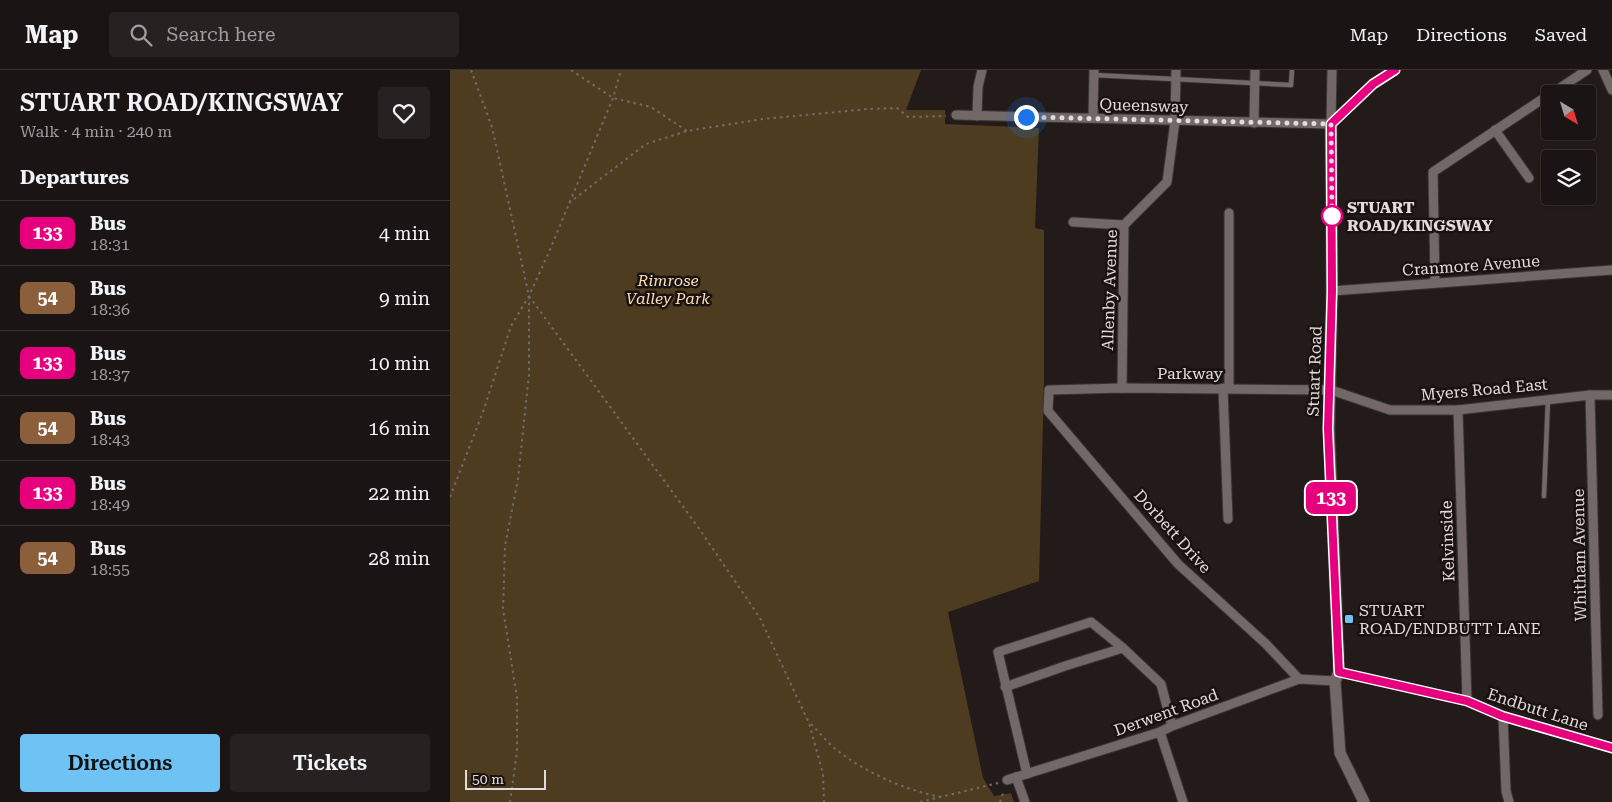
<!DOCTYPE html>
<meta charset="utf-8">
<style>
:root{--surface:#1a1414;--page:#272122;--text:#f1f3f6;--muted:#9f9ea0;--line:#383334;--accent:#6fc2f4}
body{margin:0;font-family:"Roboto Serif",serif;background:var(--page);color:var(--text);height:100vh;display:flex;flex-direction:column;font-size:19px;white-space:nowrap}
*{box-sizing:border-box;margin:0}
p{font-size:16px;color:var(--muted)}
.icon{flex:none;width:28px;height:28px;fill:none;stroke:currentColor;stroke-width:2;stroke-linecap:round;stroke-linejoin:round}
.map{position:relative;flex:1;overflow:hidden}
.sheet{display:flex;flex-direction:column;background:var(--surface);width:450px}
.sheet>*{flex:none}
.badge{padding:0 10px;border-radius:8px;font-size:18px;line-height:32px}
.needle{width:32px;rotate:142deg}
.fabs{position:absolute;left:1091px;top:15px;display:grid;gap:10px}
.fabs a{display:grid;place-items:center;width:55px;height:55px;border-radius:5px;background:var(--surface);box-shadow:0 1px 4px #0004,0 0 0 1px var(--line);font-size:25px}
.scale{position:absolute;left:15px;bottom:12px;width:81px;box-sizing:border-box;padding-left:5px;border:2px solid #e1dcdb;border-top:0;font-size:14px;line-height:18px;white-space:nowrap;color:#e1dcdb;-webkit-text-stroke:4px #191211;paint-order:stroke}
.you{position:absolute;width:25px;height:25px;margin:-12px;border:4px solid #fff;border-radius:50%;background:#1a73e8;box-shadow:0 0 0 8px #1a73e833}
.map>.badge{position:absolute;translate:-50% -50%;box-shadow:0 0 0 2px #fff}
h2{padding:0 20px;font-size:19px;line-height:45px}
.round{display:grid;place-items:center;flex:none;width:52px;height:52px;border-radius:5px;background:var(--page)}
.overview{display:flex;align-items:center;justify-content:space-between;height:85px;padding:0 20px}
h1{font-size:24px;font-weight:600;line-height:38px}
.cta{display:flex;gap:10px;margin-top:auto;padding:10px 20px}
.cta a{flex:1;height:58px;border-radius:5px;background:var(--accent);color:#111;font-size:20px;font-weight:600;line-height:58px;text-align:center}
.cta a+a{background:var(--page);color:var(--text)}
ul{padding:0;list-style:none}
li{display:flex;align-items:center;gap:15px;height:65px;padding:0 20px;border-top:1px solid var(--line)}
li div{flex:1}
li b{display:block;font-size:19px}
li em{font-style:normal}
li .badge{min-width:55px;font-weight:700;text-align:center}
header{display:flex;align-items:center;gap:30px;box-sizing:border-box;height:70px;padding:0 25px;background:var(--surface);border-bottom:1px solid var(--line)}
header strong{font-size:24px}
nav{display:flex;gap:28px;margin-inline-start:auto;font-size:18px}
.search{width:350px;height:45px;background:var(--page);display:flex;align-items:center;gap:12px;box-sizing:border-box;padding:0 18px;border-radius:5px;color:var(--muted);font-size:19px}
main{display:flex;flex:1;min-height:0}
.map>svg:first-child{display:block}
.green{fill:#4e3c21}
.lines{fill:none;stroke-linecap:round;stroke-linejoin:round}
.service-casing{stroke:#3a3535;stroke-width:6}
.minor-casing{stroke:#3a3535;stroke-width:11}
.tertiary-casing{stroke:#3a3535;stroke-width:13}
.path{stroke:#716b6a;stroke-width:2;stroke-dasharray:2.5 4;stroke-linecap:butt}
.service{stroke:#716867;stroke-width:4.5}
.minor{stroke:#716867;stroke-width:9}
.tertiary{stroke:#716867;stroke-width:11}
.line-casing{stroke:#fff;stroke-width:11}
.line{stroke:#e6007e;stroke-width:8}
.walk{stroke:#e1dcdb;stroke-width:5;stroke-dasharray:0 9}
.stop-dot{fill:#fff;stroke:#e6007e;stroke-width:2.5}
.poi-dot{fill:#6fc2f4;stroke:#191211;stroke-width:2}
.labels{text-anchor:middle;stroke-width:5;stroke-linejoin:round;paint-order:stroke}
.street-label{font-size:16px;fill:#e1dcdb;stroke:#191211}
.stop-label{font-size:16px;font-weight:bold;fill:#e1dcdb;stroke:#191211;text-anchor:start}
.park-label{font-size:16px;font-style:italic;fill:#fcdeb4;stroke:#191211}
.poi-label{font-size:16px;fill:#e1dcdb;stroke:#191211;text-anchor:start}
</style>
<header>
<strong>Map</strong>
<div class="search"><svg class="icon" aria-label="search" viewBox="0 0 24 24"><circle cx="10" cy="10" r="6"/><path d="M15 15l6 6"/></svg>Search here</div>
<nav><a>Map</a><a>Directions</a><a>Saved</a></nav>
</header>
<main>
<section class="sheet">
<div class="overview"><div><h1>STUART ROAD/KINGSWAY</h1><p>Walk · 4 min · 240 m</p></div><a class="round"><svg class="icon" aria-label="heart" viewBox="0 0 24 24"><path d="M12 20l-8-8c-3-5 5-10 8-4 3-6 11-1 8 4z"/></svg></a></div>
<h2>Departures</h2>
<ul>
<li><span class="badge" style="background:#e6007e;color:#fff">133</span><div><b>Bus</b><p>18:31</p></div><em>4 min</em></li>
<li><span class="badge" style="background:#8b5e3c;color:#fff">54</span><div><b>Bus</b><p>18:36</p></div><em>9 min</em></li>
<li><span class="badge" style="background:#e6007e;color:#fff">133</span><div><b>Bus</b><p>18:37</p></div><em>10 min</em></li>
<li><span class="badge" style="background:#8b5e3c;color:#fff">54</span><div><b>Bus</b><p>18:43</p></div><em>16 min</em></li>
<li><span class="badge" style="background:#e6007e;color:#fff">133</span><div><b>Bus</b><p>18:49</p></div><em>22 min</em></li>
<li><span class="badge" style="background:#8b5e3c;color:#fff">54</span><div><b>Bus</b><p>18:55</p></div><em>28 min</em></li>
</ul>
<div class="cta"><a>Directions</a><a>Tickets</a></div>
</section>
<div class="map">
<svg width="1162" height="732" viewBox="0 0 1162 732">
<rect width="100%" height="100%" fill="#221b1a"/>
<!-- green -->
<path class="green" d="M0,0H471L456,40H495V54L589,58L585,158L594,160V312L589,511L498,542L533,708L544,726L561,723L564,732H0Z"/>
<g class="lines">
<defs>
<g id="service">
<path d="M644,5L841,15L842,0"/>
<path d="M1094,426L1098,329"/>
</g>
<g id="minor">
<path d="M1153,0L1162,20"/>
<path d="M1101,24L1137,0"/>
<path d="M506,45L881,54"/>
<path d="M527,46L528,17L532,0"/>
<path d="M643,48L644,0"/>
<path d="M804,53L805,0"/>
<path d="M881,54L923,15L945,0"/>
<path d="M881,54L882,0"/>
<path d="M1045,60L1079,108"/>
<path d="M779,143V318"/>
<path d="M623,152L674,155"/>
<path d="M985,212L983,102L1100,24"/>
<path d="M882,221L1162,200"/>
<path d="M672,318L674,155L717,112L725,51L726,0"/>
<path d="M773,318L778,449"/>
<path d="M1140,325L1148,645"/>
<path d="M1008,340L1017,631"/>
<path d="M889,602L1017,631L1053,646L1162,678"/>
<path d="M849,609L816,574L728,494L598,341L599,320L672,318L881,320L940,340H1008L1140,325H1162"/>
<path d="M555,617L615,596L673,578"/>
<path d="M1053,646L1056,721L1059,732"/>
<path d="M710,662L733,732"/>
<path d="M577,704L548,582L641,552L673,578L711,614L722,656"/>
<path d="M566,707L575,732"/>
<path d="M557,710L710,662L722,656L849,609L885,611"/>
</g>
<path id="tertiary" d="M881,54L882,221L879,359L889,602L885,611L890,683L914,732"/>
</defs>
<!-- service casing -->
<use href="#service" class="service-casing"/>
<!-- minor casing -->
<use href="#minor" class="minor-casing"/>
<!-- tertiary casing -->
<use href="#tertiary" class="tertiary-casing"/>
<!-- path -->
<g class="path">
<path d="M21,0L42,57L79,226V304L68,409L55,476L53,539L67,628V681L60,732"/>
<path d="M121,0L163,28L201,37L237,61"/>
<path d="M119,133L196,74L237,61L313,49L417,39L447,38L458,47L496,46"/>
<path d="M79,226L248,457L310,548L359,653L373,704L374,732"/>
<path d="M0,427L33,342L61,256L79,226L99,182L163,28L171,0"/>
<path d="M361,654C371,664 380,676 392,684C421,705 456,720 491,727"/>
<path d="M470,732L548,713"/>
<path d="M550,732L554,720"/>
</g>
<!-- service -->
<use href="#service" class="service"/>
<!-- minor -->
<use href="#minor" class="minor"/>
<!-- tertiary -->
<use href="#tertiary" class="tertiary"/>
</g>
<g class="lines">
<defs>
<path id="line" d="M945,0L923,14L881,54L882,221L878,359L889,602L1017,631L1052,646L1162,678"/>
</defs>
<!-- line casing -->
<use href="#line" class="line-casing"/>
<!-- line -->
<use href="#line" class="line"/>
<!-- walk -->
<path class="walk" d="M576,47L881,54L882,146"/>
</g>
<!-- markers -->
<circle class="stop-dot" cx="882" cy="146" r="10"/>
<rect class="poi-dot" x="894" y="544" width="10" height="10" rx="2.5"/>
<g class="labels">
<!-- street labels -->
<g class="street-label">
<text transform="translate(694 35) rotate(2)" y="6">Queensway</text>
<text transform="translate(1021 195) rotate(-4)" y="6">Cranmore Avenue</text>
<text transform="translate(659 220) rotate(-88)" y="6">Allenby Avenue</text>
<text transform="translate(864 301) rotate(-88)" y="6">Stuart Road</text>
<text x="740" y="309">Parkway</text>
<text transform="translate(1034 319) rotate(-5)" y="6">Myers Road East</text>
<text transform="translate(723 461) rotate(48)" y="6">Dorbett Drive</text>
<text transform="translate(997 471) rotate(-92)" y="6">Kelvinside</text>
<text transform="translate(1129 485) rotate(-91)" y="6">Whitham Avenue</text>
<text transform="translate(1088 639) rotate(18)" y="6">Endbutt Lane</text>
<text transform="translate(716 642) rotate(-20)" y="6">Derwent Road</text>
</g>
<!-- stop labels -->
<g class="stop-label">
<text x="897" y="143">STUART<tspan x="897" dy="18">ROAD/KINGSWAY</tspan></text>
</g>
<!-- park labels -->
<g class="park-label">
<text x="218" y="216">Rimrose<tspan x="218" dy="18">Valley Park</tspan></text>
</g>
<!-- poi labels -->
<g class="poi-label">
<text x="909" y="546">STUART<tspan x="909" dy="18">ROAD/ENDBUTT LANE</tspan></text>
</g>
</g>
</svg>
<div class="fabs">
<a><svg class="needle" viewBox="-14 -14 28 28"><path d="M0-13l5 13h-10z" fill="#e53935"/><path d="M0 13l5-13h-10z" fill="#9f9ea0"/></svg></a>
<a><svg class="icon" aria-label="layers" viewBox="0 0 24 24"><path d="M12 4l9 5-9 5-9-5zM3 14l9 5 9-5"/></svg></a>
</div>
<div class="scale">50 m</div>
<div class="you" style="left:576px;top:47px"></div>
<b class="badge" style="left:881px;top:428px;background:#e6007e;color:#fff">133</b>
</div>
</main>
